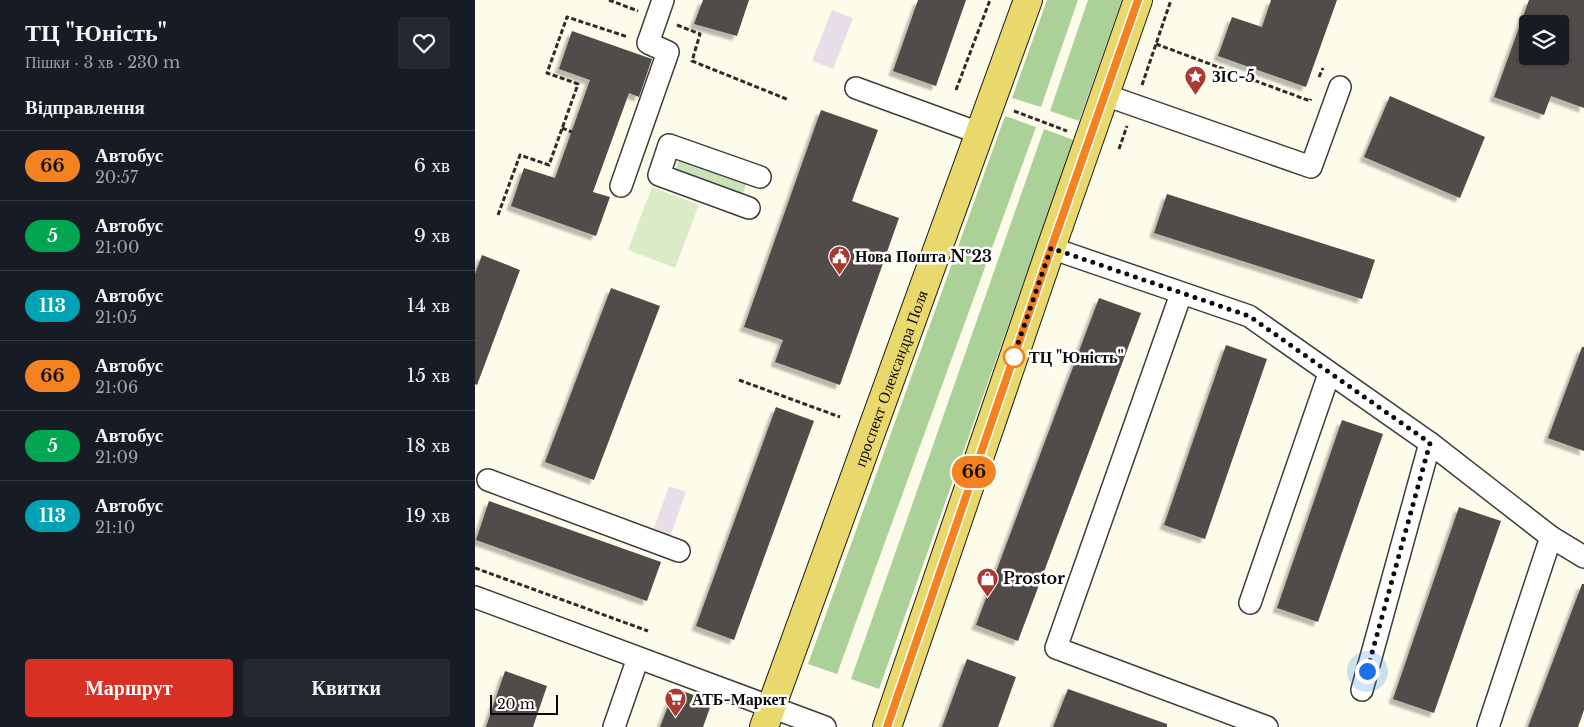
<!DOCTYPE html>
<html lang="uk">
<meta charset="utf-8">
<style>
:root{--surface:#171b24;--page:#242831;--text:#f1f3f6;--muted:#9ea1a6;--line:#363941;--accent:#d93025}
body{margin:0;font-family:"Libre Baskerville",serif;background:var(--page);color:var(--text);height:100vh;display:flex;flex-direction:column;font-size:19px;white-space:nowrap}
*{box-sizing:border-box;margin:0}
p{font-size:16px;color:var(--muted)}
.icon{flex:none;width:28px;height:28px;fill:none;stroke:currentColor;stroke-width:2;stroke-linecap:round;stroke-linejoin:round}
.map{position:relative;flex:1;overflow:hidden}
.drawer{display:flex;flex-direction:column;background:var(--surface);width:475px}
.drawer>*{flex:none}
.badge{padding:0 10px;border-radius:16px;font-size:18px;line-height:32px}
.buttons{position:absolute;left:1044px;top:15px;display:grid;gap:10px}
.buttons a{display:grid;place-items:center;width:50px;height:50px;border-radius:5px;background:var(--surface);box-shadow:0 1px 4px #0004;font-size:25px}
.scale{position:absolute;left:15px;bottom:12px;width:68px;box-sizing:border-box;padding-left:5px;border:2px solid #0a0a0a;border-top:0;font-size:14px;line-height:18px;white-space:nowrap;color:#0a0a0a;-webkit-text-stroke:4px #fff;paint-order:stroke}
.you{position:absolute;width:25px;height:25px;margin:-12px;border:4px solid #fff;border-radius:50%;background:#1a73e8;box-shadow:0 0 0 8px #1a73e833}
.map>.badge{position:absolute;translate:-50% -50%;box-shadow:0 0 0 2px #fff}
h2{padding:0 25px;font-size:19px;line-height:45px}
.round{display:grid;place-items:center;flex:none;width:52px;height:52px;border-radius:5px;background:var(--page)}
.overview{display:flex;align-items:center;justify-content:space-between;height:85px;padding:0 25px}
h1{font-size:24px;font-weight:700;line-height:38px}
.button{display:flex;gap:10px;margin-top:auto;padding:10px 25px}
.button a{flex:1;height:58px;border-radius:5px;background:var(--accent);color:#fff;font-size:20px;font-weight:700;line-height:58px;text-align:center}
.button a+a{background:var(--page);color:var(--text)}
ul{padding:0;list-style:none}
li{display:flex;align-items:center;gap:15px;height:70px;padding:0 25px;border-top:1px solid var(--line)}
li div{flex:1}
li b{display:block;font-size:19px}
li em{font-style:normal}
li .badge{min-width:55px;font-weight:700;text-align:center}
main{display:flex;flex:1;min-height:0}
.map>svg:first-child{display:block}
.industrial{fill:#e8dee8}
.green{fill:#c9e2b7}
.forest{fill:#acd198}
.pitch{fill:#dbebc8}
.building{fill:#514c48;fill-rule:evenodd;filter:url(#shadow)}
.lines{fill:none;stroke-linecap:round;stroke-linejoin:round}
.minor-casing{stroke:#3d3d3d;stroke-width:24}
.major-casing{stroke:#1b1b1b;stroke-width:30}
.path{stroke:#2c2c2c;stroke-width:3;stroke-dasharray:5 2.5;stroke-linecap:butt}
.minor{stroke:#fff;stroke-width:21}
.major{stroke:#e9d96c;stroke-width:28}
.line-casing{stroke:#fff;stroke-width:11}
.line{stroke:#f58220;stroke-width:8}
.walk{stroke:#0a0a0a;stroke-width:5;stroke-dasharray:0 9}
.stop-dot{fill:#fff;stroke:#f58220;stroke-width:2.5}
.labels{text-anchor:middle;stroke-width:5;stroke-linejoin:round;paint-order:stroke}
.poi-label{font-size:16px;font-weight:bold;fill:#0a0a0a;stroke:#fff;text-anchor:start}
.stop-label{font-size:16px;font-weight:bold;fill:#0a0a0a;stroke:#fff;text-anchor:start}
.street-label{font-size:16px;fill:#0a0a0a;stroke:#fff}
</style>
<main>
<section class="drawer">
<div class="overview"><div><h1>ТЦ &quot;Юність&quot;</h1><p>Пішки · 3 хв · 230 m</p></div><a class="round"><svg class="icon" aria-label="heart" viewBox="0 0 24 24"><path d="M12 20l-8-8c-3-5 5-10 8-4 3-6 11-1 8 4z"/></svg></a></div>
<h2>Відправлення</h2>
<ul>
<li><span class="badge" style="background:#f58220;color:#111">66</span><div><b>Автобус</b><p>20:57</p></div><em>6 хв</em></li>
<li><span class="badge" style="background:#00a651;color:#fff">5</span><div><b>Автобус</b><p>21:00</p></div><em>9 хв</em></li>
<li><span class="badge" style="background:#00a3b4;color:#fff">113</span><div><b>Автобус</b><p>21:05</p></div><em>14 хв</em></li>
<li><span class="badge" style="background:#f58220;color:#111">66</span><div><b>Автобус</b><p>21:06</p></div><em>15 хв</em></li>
<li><span class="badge" style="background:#00a651;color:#fff">5</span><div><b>Автобус</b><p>21:09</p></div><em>18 хв</em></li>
<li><span class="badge" style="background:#00a3b4;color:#fff">113</span><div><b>Автобус</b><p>21:10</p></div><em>19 хв</em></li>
</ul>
<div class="button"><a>Маршрут</a><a>Квитки</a></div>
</section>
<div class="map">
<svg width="1109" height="727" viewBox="0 0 1109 727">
<defs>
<filter id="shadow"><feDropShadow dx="-4.5" dy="4.5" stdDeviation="1" flood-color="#0004"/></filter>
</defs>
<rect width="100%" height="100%" fill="#fdfbe9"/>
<!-- industrial -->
<g class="industrial">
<path d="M357,10L378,18L358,69L337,61Z"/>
<path d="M194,486L211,492L195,537L178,531Z"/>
</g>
<!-- green -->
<path class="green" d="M205,158L272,182L267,196L200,172Z"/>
<!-- forest -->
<g class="forest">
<path d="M572,0H603L566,107L537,98Z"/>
<path d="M613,0H647L604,121L575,111Z"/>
<path d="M530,116L561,127L362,674L333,664Z"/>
<path d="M569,129L599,140L404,689L376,679Z"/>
</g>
<!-- pitch -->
<path class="pitch" d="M177,187L224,205L200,268L153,250Z"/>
<!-- building -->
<g class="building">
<path d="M228,0H274L262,36L219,24Z"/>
<path d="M443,0H491L461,86L418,71Z"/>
<path d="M796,0H862L831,87L743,56L757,17L787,27Z"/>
<path d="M1054,0H1109V108L1076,96L1069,115L1019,97ZM1052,24H1085V56H1052Z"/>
<path d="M97,31L177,59L164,97L154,93L118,192L135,197L121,236L36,206L49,168L80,178L115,80L84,69Z"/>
<path d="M915,96L1010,137L985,198L889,157Z"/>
<path d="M346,110L403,130L377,201L424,218L365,385L300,362L308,340L269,327Z"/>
<path d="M692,194L900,260L887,299L679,233Z"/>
<path d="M7,255L45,270L2,385L0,384V274Z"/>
<path d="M136,288L185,306L119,480L70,462Z"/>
<path d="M624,298L666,313L543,641L501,625Z"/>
<path d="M751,345L792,359L730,539L689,525Z"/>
<path d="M1107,347H1109V451L1073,438Z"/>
<path d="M301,407L339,421L259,640L221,626Z"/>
<path d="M867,420L908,434L843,622L802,608Z"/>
<path d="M14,501L186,562L172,601L1,540Z"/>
<path d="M984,507L1026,521L959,713L918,699Z"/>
<path d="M1107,584H1109V710L1103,727H1053Z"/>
<path d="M492,659L541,677L523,727H467Z"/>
<path d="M30,671L72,686L58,727H11Z"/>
<path d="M200,688L237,702L228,727H185Z"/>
<path d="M593,689L692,724V727H578Z"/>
</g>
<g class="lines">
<defs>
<g id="minor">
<path d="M381,88L504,133"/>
<path d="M630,95L836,167L865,87"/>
<path d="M146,186L193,52L173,43L188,0"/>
<path d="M274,208L184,175L194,145L285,177"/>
<path d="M576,248L774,316L955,443L1076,537L1109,557"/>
<path d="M706,294L581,648L792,727"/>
<path d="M13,480L204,551"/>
<path d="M0,597L350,727"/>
<path d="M775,603L854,374"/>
<path d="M887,690L955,443"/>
<path d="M139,727L163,658"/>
<path d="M1013,727L1076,537"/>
</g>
<g id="major">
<path id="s1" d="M289,727L553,0"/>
<path d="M412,727L576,248L663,0"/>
</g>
</defs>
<!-- minor casing -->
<use href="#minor" class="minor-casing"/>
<!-- major casing -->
<use href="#major" class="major-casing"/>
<!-- path -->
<g class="path">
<path d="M134,0L163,11"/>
<path d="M202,25L225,34L217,61L314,100"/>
<path d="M681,44L835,101L836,99"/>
<path d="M844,77L848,68"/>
<path d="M667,85L696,0"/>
<path d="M481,90L515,0"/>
<path d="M539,111L592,131"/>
<path d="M87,128L97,132"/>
<path d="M644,149L652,126"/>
<path d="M23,215L45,155L74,165L103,84L72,73L92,17L153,37"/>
<path d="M264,380L365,417"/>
<path d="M0,568L173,631"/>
</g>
<!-- minor -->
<use href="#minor" class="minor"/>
<!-- major -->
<use href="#major" class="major"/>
</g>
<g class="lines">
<defs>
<path id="line" d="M412,727L570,266L663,0"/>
</defs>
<!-- line casing -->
<use href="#line" class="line-casing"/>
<!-- line -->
<use href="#line" class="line"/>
<!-- walk -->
<path class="walk" d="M539,357L538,358L576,248L774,316L955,443L892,671"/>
</g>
<!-- icons -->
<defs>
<symbol id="sight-pin" viewBox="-11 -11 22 30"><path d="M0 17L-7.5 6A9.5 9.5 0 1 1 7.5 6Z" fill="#aa3932" stroke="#fff"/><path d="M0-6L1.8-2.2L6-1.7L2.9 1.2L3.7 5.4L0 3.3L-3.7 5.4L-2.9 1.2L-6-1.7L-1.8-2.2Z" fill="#fff"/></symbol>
<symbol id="civic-pin" viewBox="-11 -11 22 30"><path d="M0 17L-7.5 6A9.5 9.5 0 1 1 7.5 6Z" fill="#aa3932" stroke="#fff"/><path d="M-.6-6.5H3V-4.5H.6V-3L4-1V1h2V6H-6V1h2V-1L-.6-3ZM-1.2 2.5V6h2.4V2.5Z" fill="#fff"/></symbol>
<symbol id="shop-pin" viewBox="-11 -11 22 30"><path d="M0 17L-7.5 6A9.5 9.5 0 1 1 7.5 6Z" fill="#aa3932" stroke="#fff"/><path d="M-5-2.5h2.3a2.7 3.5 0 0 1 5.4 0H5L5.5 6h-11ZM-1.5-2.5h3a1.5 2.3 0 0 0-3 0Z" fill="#fff"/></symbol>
<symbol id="supermarket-pin" viewBox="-11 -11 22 30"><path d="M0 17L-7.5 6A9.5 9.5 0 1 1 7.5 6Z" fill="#aa3932" stroke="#fff"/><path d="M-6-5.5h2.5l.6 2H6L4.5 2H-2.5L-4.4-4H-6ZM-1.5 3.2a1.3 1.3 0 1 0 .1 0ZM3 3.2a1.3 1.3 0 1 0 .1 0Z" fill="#fff"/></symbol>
</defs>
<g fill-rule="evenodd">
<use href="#sight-pin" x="708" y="64" width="25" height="34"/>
<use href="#civic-pin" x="352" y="244" width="25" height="34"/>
<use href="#shop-pin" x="500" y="566" width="25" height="34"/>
<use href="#supermarket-pin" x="188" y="686" width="25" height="34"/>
</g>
<!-- markers -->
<circle class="stop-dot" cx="539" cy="357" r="10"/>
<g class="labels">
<!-- poi labels -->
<g class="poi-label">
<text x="737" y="82">ЗІС-5</text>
<text x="380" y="262">Нова Пошта №23</text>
<text x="528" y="584">Prostor</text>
<text x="217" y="705">АТБ-Маркет</text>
</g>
<!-- stop labels -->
<g class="stop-label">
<text x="554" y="363">ТЦ "Юність"</text>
</g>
<!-- street labels -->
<g class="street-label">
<text dy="6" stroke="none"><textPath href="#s1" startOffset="371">проспект Олександра Поля</textPath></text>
</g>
</g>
</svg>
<div class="buttons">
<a><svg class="icon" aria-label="layers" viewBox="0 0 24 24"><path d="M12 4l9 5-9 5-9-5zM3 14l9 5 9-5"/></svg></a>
</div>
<div class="scale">20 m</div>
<div class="you" style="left:892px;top:671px"></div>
<b class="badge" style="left:499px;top:472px;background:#f58220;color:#111">66</b>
</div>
</main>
